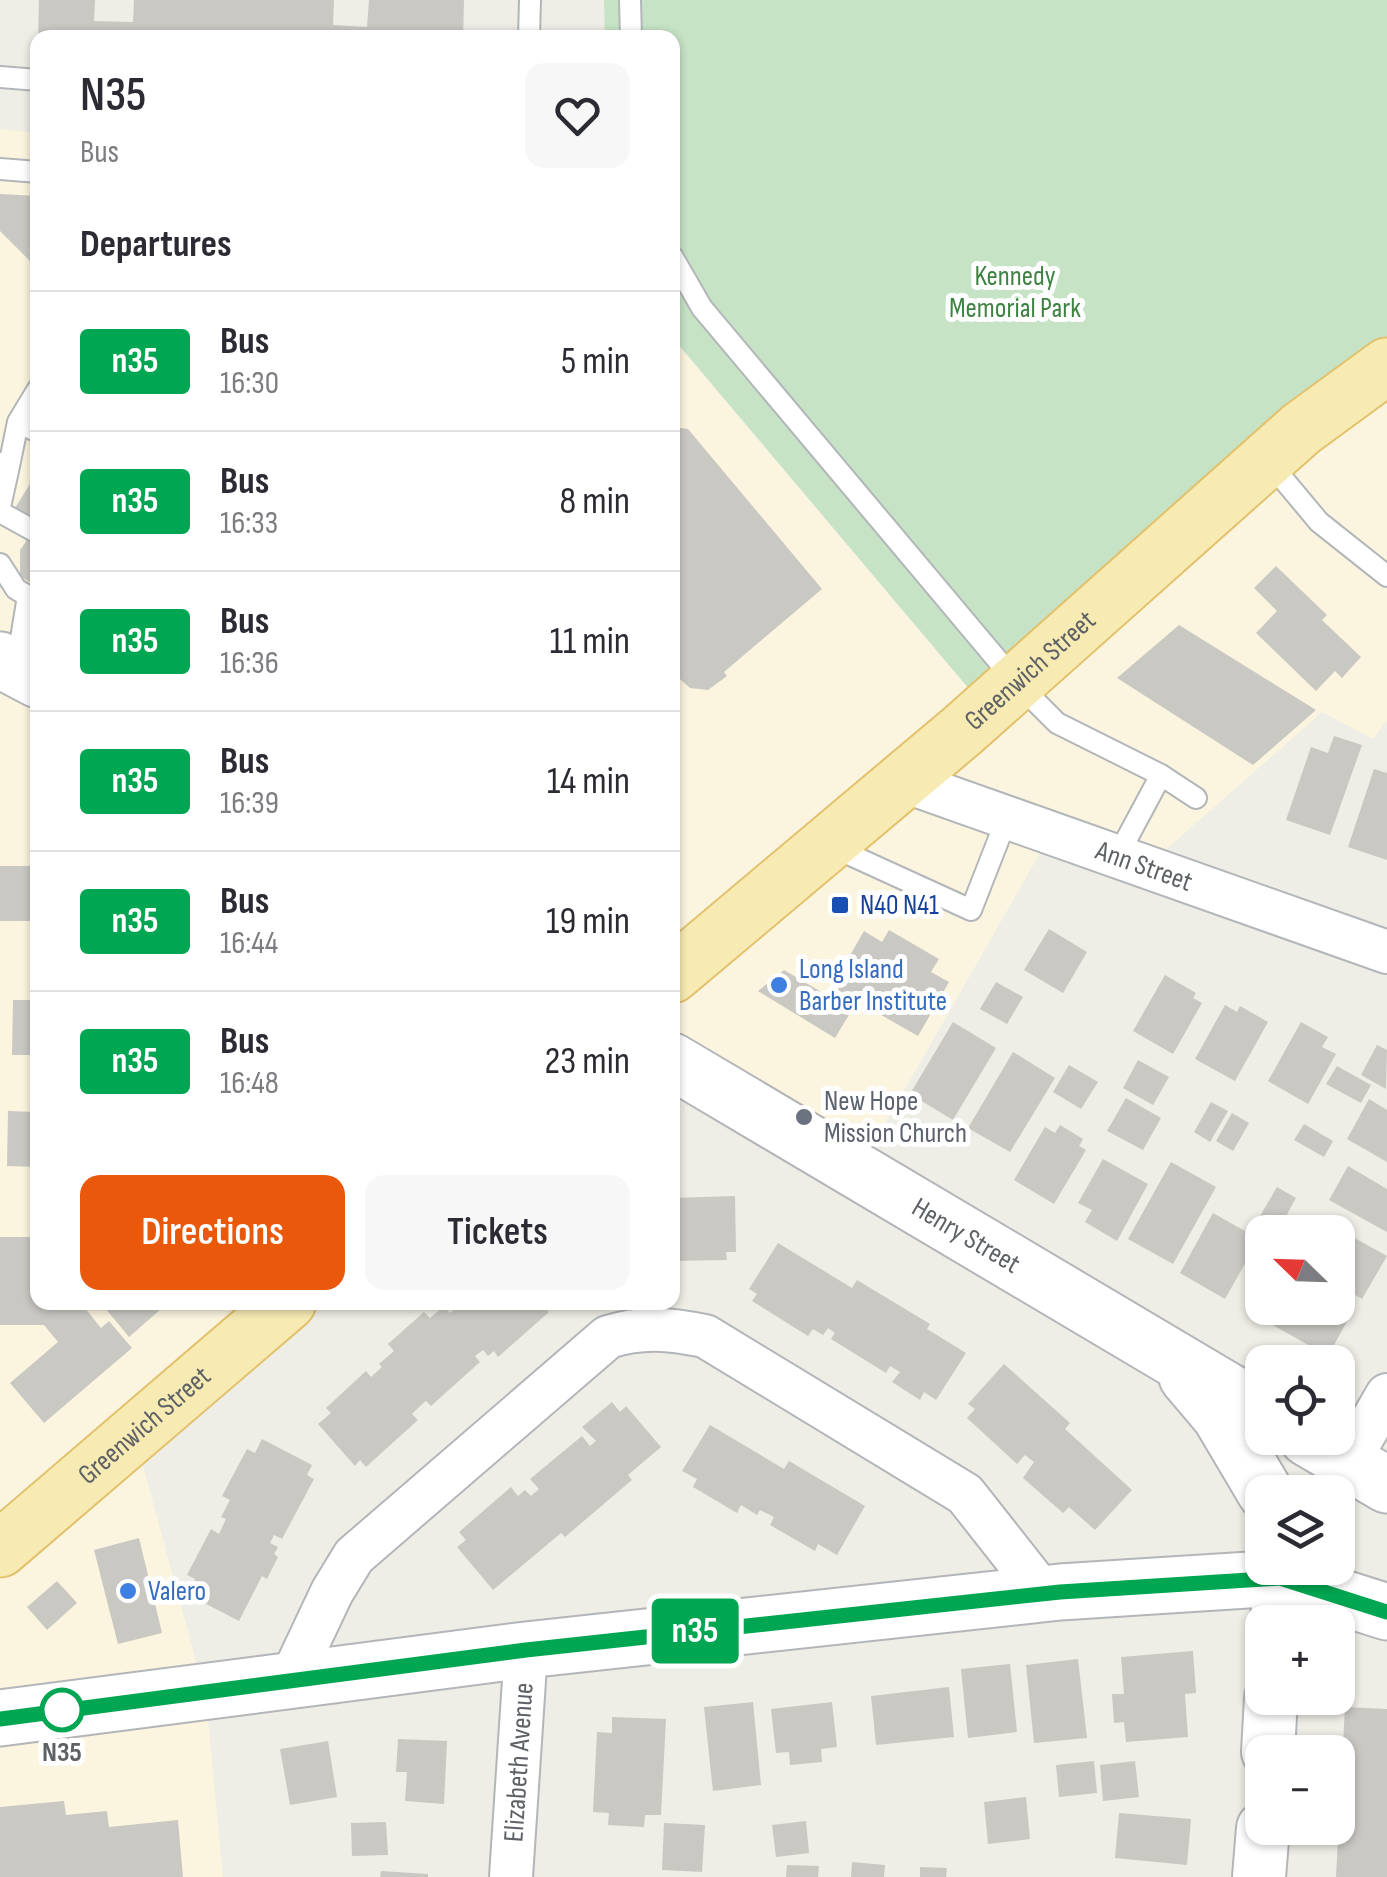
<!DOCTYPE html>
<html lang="en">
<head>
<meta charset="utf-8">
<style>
  body { margin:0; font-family:"Sofia Sans Condensed",sans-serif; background:#f7f7f7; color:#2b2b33; height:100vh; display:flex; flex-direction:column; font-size:38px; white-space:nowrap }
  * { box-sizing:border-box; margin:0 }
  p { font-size:32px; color:#7c7c81 }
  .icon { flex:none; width:55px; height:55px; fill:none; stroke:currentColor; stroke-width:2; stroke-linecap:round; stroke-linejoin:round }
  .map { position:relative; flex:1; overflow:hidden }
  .details { position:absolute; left:30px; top:30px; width:650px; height:1280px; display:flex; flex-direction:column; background:#fff; border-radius:20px; box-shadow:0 2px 8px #0004 }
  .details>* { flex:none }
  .badge { padding:0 20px; border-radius:8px; font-size:35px; line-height:65px }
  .needle { width:65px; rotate:293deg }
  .controls { position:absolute; left:1245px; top:1215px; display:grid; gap:20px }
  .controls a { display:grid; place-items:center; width:110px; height:110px; border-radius:20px; background:#fff; box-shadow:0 2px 8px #0004; font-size:50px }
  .map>.badge { position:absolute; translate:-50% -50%; box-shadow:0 0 0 5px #fff }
  h2 { padding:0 50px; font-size:38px; line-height:90px }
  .round { display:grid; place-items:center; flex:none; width:105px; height:105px; border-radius:20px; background:#f7f7f7 }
  .head { display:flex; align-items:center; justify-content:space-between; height:170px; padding:0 50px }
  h1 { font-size:48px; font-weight:600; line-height:75px }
  .cta { display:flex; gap:20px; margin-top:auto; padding:20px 50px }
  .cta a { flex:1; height:115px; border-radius:20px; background:#ea580c; color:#fff; font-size:40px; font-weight:600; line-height:115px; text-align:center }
  .cta a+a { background:#f7f7f7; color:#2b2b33 }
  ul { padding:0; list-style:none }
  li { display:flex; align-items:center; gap:30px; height:140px; padding:0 50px; border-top:2px solid #e1e1e2 }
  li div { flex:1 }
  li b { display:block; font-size:38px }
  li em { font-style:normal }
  li .badge { min-width:110px; font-weight:700; text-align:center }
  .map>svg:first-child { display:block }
</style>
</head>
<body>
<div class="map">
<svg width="1387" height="1877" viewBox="0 0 1387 1877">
  <rect width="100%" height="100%" fill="#eeede6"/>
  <!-- commercial -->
  <path fill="#fbf4df" d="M0 129 38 133V1302L289 1303 135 1436 206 1698 223 1877H0Z
    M672 338 986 709 1387 366V720L1373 739 1322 712 1143 870 1050 836 858 1171 673 1066Z"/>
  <!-- green -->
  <path fill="#c6e3c6" d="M604 0H1387V366L986 709 673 338 672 38 605 37Z"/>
  <!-- building -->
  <path fill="#cac8c3" d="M39 0H95L94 21 133 22 134 0H334L333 25 367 27 369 0H464L463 38H220V34L199 33 198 38H38Z
    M0 194 38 196V269L0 231Z
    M672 427 688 429 822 589 724 672 727 676 708 690 690 688 672 672 678 667 672 661Z
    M38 471V522L15 508Z
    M30 536 38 541V587L20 576V550Z
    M1276 566 1327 615 1322 620 1361 657 1342 678 1335 671 1316 691 1256 633 1277 611 1254 588Z
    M1179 625 1316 710 1253 765 1117 678Z
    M1334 736 1362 745 1330 835 1286 820 1311 747 1328 753Z
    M1374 769 1387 773V860L1348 847Z
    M0 866H38V921H0Z
    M1049 929 1087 952 1063 993 1024 970Z
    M889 930 939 959 931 972 949 982 918 1036 832 987 864 931 882 942Z
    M784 970 852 1010 835 1038 758 991Z
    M1165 975 1196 993 1193 998 1202 1003 1173 1054 1133 1031Z
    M996 982 1023 997 1007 1024 980 1009Z
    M13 1000H38V1055H12Z
    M1225 1005 1237 1012 1240 1006 1268 1022 1235 1081 1195 1059Z
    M953 1022 996 1048 953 1120 910 1094Z
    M1301 1022 1328 1037 1322 1047 1336 1054 1308 1104 1268 1081Z
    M1377 1045 1387 1050 1386 1089 1361 1075Z
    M1013 1052 1055 1078 1010 1152 968 1128Z
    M1138 1060 1169 1077 1153 1105 1123 1088Z
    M1069 1065 1098 1082 1081 1109 1053 1092Z
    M1337 1066 1371 1085 1361 1103 1326 1084Z
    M1126 1098 1161 1118 1143 1150 1107 1131Z
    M1369 1099 1387 1110V1162L1347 1139Z
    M1211 1102 1228 1111 1210 1142 1194 1132Z
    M8 1111 38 1112V1167L7 1166Z
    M1232 1113 1249 1123 1233 1151 1216 1141Z
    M1304 1124 1333 1141 1324 1157 1294 1140Z
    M1060 1125 1083 1139 1079 1146 1086 1150 1054 1204 1014 1180 1045 1127 1055 1133Z
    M1103 1159 1148 1184 1117 1241 1085 1222 1092 1210 1078 1203Z
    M1171 1162 1216 1187 1173 1264 1128 1239Z
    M1348 1166 1387 1189V1232L1329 1200Z
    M1277 1187 1296 1198 1280 1227 1260 1216Z
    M735 1196 736 1252H726L727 1260 673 1261 672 1198Z
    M1213 1213 1259 1239 1225 1299 1180 1273Z
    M1313 1215 1387 1256 1362 1299 1338 1285V1232H1303Z
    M0 1237H38V1302H80L101 1328 109 1321 132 1348 44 1423 10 1383 58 1342 44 1325H0Z
    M778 1243 852 1288 857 1280 930 1324 927 1329 966 1353 936 1400 924 1392 920 1400 892 1382 900 1372 890 1366 886 1373 831 1339 835 1333 828 1328 823 1335 813 1329 808 1336 752 1301 757 1294 749 1289Z
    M1262 1301V1308L1338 1306 1351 1314 1328 1356 1255 1315Z
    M100 1302H169L129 1337Z
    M463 1302H548L544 1306 549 1312 498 1357 494 1351 488 1356 483 1350 475 1356 480 1362 431 1406 426 1401 419 1407 412 1414 418 1420 366 1467 360 1460 355 1466 318 1424 331 1413 326 1408 366 1371 371 1377 382 1367 379 1364 394 1351 388 1344 424 1312 430 1318 444 1306 450 1313Z
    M1004 1364 1070 1423 1065 1429 1132 1490 1095 1530 1069 1507 1063 1513 1023 1478 1034 1462 1025 1455 1017 1464 967 1418 975 1409 968 1404Z
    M612 1402 620 1412 626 1406 661 1447 628 1475 632 1480 565 1537 561 1533 493 1590 457 1547 466 1540 459 1532 511 1487 518 1496 525 1490 531 1496 539 1489 530 1479 582 1436 590 1446 596 1441 582 1427Z
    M710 1425 784 1469 789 1461 865 1506 837 1555 818 1544 815 1551 770 1525 774 1517 760 1510 757 1515 741 1505 737 1513 693 1487 697 1479 682 1471Z
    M262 1439 312 1465 307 1475 314 1479 282 1539 274 1535 270 1543 278 1547 274 1554 278 1557 267 1579 262 1576 239 1621 187 1594 195 1579 187 1575 211 1529 219 1534 226 1519 221 1517 230 1500 222 1496 247 1449 255 1453Z
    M139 1538 162 1633 118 1644 94 1550Z
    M57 1581 77 1603 47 1630 27 1607Z
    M1193 1651 1196 1693 1185 1694 1188 1737 1126 1742 1124 1722 1114 1723 1112 1694H1124L1121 1657Z
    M1078 1659 1087 1738 1034 1743 1026 1665Z
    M1010 1664 1017 1732 968 1738 961 1669Z
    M949 1687 954 1737 876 1745 871 1696Z
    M753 1702 761 1785 713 1791 704 1707Z
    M832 1702 837 1747 821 1749 822 1762 790 1765 789 1752 776 1753 771 1709Z
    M1345 1707 1387 1709V1877H1336Z
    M612 1717 666 1719 661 1815H645L644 1827 608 1825 609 1813 593 1812 597 1732 612 1733Z
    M398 1739 447 1741 444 1804 405 1801 407 1772H396Z
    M328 1741 337 1797 290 1805 280 1749Z
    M1094 1761 1097 1793 1059 1797 1056 1765Z
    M1135 1761 1139 1797 1103 1801 1100 1765Z
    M1026 1797 1030 1839 988 1844 984 1802Z
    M64 1801 66 1815 107 1811 109 1827 178 1820 183 1877H0V1807Z
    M1119 1813 1191 1819 1187 1865 1115 1858Z
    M806 1821 809 1853 776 1857 772 1825Z
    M386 1822 388 1855 352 1856 351 1823Z
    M664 1823 705 1825 702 1872 662 1870Z
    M852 1862 885 1865 884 1877H851Z
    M787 1865 819 1866 818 1877H786Z
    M920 1867 947 1868 946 1877H920Z
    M381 1871 428 1874V1877H380Z"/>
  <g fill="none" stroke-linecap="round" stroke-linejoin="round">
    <!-- service casing -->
    <g stroke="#b3b6b9" stroke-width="24">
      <path id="service" d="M630 0 631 38
        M529 38 530 0
        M0 77 38 80
        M0 169 38 172
        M672 256 702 308 1016 682 1057 723 1161 775 1196 798
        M18 422 38 389
        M1268 461 1319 522 1387 576
        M0 463 9 466 18 422 38 432
        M0 507 9 466
        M0 512 38 533
        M0 564 16 589 36 601
        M17 663 28 596
        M833 847 971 910 1007 818
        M1117 857 1161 775"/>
    </g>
    <!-- minor casing -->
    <g stroke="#b3b6b9" stroke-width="46">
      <g id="minor">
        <path id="s1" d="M901 780 1387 952"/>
        <path d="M1348 1462 1387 1395"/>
        <path d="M290 1681 332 1592 354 1556 608 1337C643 1326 669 1329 705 1336L965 1494 1043 1593"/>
        <path id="s2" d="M511 1877 526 1650"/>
      </g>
    </g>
    <!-- tertiary casing -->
    <g stroke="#b3b6b9" stroke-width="56">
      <path id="tertiary" d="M1277 1622 1280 1578 1286 1568
        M1268 1752 1271 1698
        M1259 1877 1263 1828"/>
    </g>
    <!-- secondary casing -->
    <g stroke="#b3b5b9" stroke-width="59">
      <g id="secondary">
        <path d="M0 660 38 680"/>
        <path id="s3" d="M672 1061 1262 1411"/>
        <path d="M1187 1377 1220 1416 1265 1492"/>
        <path d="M1307 1438 1387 1485"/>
        <path d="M0 1718 526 1650 1060 1592 1280 1578 1387 1612"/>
      </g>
    </g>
    <!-- primary casing -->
    <g stroke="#e3c16b" stroke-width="59">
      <g id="primary">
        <path id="s4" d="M672 975 963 730 1301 429 1387 366"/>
        <path id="s5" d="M0 1549 288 1302"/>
      </g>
    </g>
    <!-- service -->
    <use href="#service" stroke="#fff" stroke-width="20"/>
    <!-- minor -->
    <use href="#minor" stroke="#fff" stroke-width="42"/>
    <!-- tertiary -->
    <use href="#tertiary" stroke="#fff" stroke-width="52"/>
    <!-- secondary -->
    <use href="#secondary" stroke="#fff" stroke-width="55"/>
    <!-- primary -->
    <use href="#primary" stroke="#f7ebb3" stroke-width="55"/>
  </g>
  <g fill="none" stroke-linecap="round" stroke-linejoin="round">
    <!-- line casing -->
    <g stroke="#fff" stroke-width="22">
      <path id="line" d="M0 1719 526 1650 1060 1592 1280 1578 1387 1612"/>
    </g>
    <!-- line -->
    <use href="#line" stroke="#00a651" stroke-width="15"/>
  </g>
  <!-- markers -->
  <rect fill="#1a4fb4" stroke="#fff" stroke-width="4" x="830" y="895" width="20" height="20" rx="5"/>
  <g fill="#3f7fe0" stroke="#fff" stroke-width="4">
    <circle cx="779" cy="985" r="10"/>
    <circle cx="128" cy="1591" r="10"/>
  </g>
  <circle fill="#6b7280" stroke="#fff" stroke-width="4" cx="804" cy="1117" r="10"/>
  <circle fill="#fff" stroke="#00a651" stroke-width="5" cx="62" cy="1710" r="20"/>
  <g text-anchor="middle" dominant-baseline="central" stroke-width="10" stroke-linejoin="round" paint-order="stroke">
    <!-- park labels -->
    <g font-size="28" fill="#3f8342" stroke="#fff">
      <text x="1015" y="276">Kennedy<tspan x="1015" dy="32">Memorial Park</tspan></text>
    </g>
    <!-- street labels -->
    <g font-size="28" fill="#5e6165" stroke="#fff">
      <text stroke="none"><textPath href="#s4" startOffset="470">Greenwich Street</textPath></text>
      <text stroke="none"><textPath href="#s1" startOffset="258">Ann Street</textPath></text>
      <text stroke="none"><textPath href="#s3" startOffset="342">Henry Street</textPath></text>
      <text stroke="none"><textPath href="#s5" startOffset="190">Greenwich Street</textPath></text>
      <text stroke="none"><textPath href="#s2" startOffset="115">Elizabeth Avenue</textPath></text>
    </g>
    <!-- transit labels -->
    <g font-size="28" fill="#164399" stroke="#fff" text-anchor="start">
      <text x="860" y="905">N40 N41</text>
    </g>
    <!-- shop labels -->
    <g font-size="28" fill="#366cbe" stroke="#fff" text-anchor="start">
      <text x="799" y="969">Long Island<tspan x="799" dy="32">Barber Institute</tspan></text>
      <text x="148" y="1591">Valero</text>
    </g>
    <!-- worship labels -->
    <g font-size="28" fill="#5b616d" stroke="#fff" text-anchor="start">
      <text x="824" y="1101">New Hope<tspan x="824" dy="32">Mission Church</tspan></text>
    </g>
    <!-- stop labels -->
    <g font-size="28" font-weight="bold" fill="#5e6165" stroke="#fff">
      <text x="62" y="1752">N35</text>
    </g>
  </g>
</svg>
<div class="controls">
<a><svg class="needle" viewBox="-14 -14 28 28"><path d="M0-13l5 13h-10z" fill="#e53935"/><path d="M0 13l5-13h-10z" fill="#7c7c81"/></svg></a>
<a><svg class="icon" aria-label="locate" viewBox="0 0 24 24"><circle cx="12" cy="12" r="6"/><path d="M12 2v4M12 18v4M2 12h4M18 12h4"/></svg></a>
<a><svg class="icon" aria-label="layers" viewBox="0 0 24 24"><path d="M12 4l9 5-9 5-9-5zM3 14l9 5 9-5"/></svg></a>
<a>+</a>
<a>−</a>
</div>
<b class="badge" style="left:695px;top:1631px;background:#00a651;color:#fff">n35</b>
<section class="details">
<div class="head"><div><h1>N35</h1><p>Bus</p></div><a class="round"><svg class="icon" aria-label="heart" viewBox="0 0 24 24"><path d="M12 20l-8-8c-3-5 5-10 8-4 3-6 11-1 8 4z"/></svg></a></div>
<h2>Departures</h2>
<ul>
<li><span class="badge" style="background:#00a651;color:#fff">n35</span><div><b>Bus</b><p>16:30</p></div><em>5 min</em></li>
<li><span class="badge" style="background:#00a651;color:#fff">n35</span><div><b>Bus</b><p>16:33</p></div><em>8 min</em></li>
<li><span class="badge" style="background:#00a651;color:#fff">n35</span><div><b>Bus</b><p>16:36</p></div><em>11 min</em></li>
<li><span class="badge" style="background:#00a651;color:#fff">n35</span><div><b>Bus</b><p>16:39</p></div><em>14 min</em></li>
<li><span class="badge" style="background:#00a651;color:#fff">n35</span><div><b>Bus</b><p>16:44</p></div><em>19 min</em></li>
<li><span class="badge" style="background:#00a651;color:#fff">n35</span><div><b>Bus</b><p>16:48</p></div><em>23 min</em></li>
</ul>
<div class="cta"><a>Directions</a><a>Tickets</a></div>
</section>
</div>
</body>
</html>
